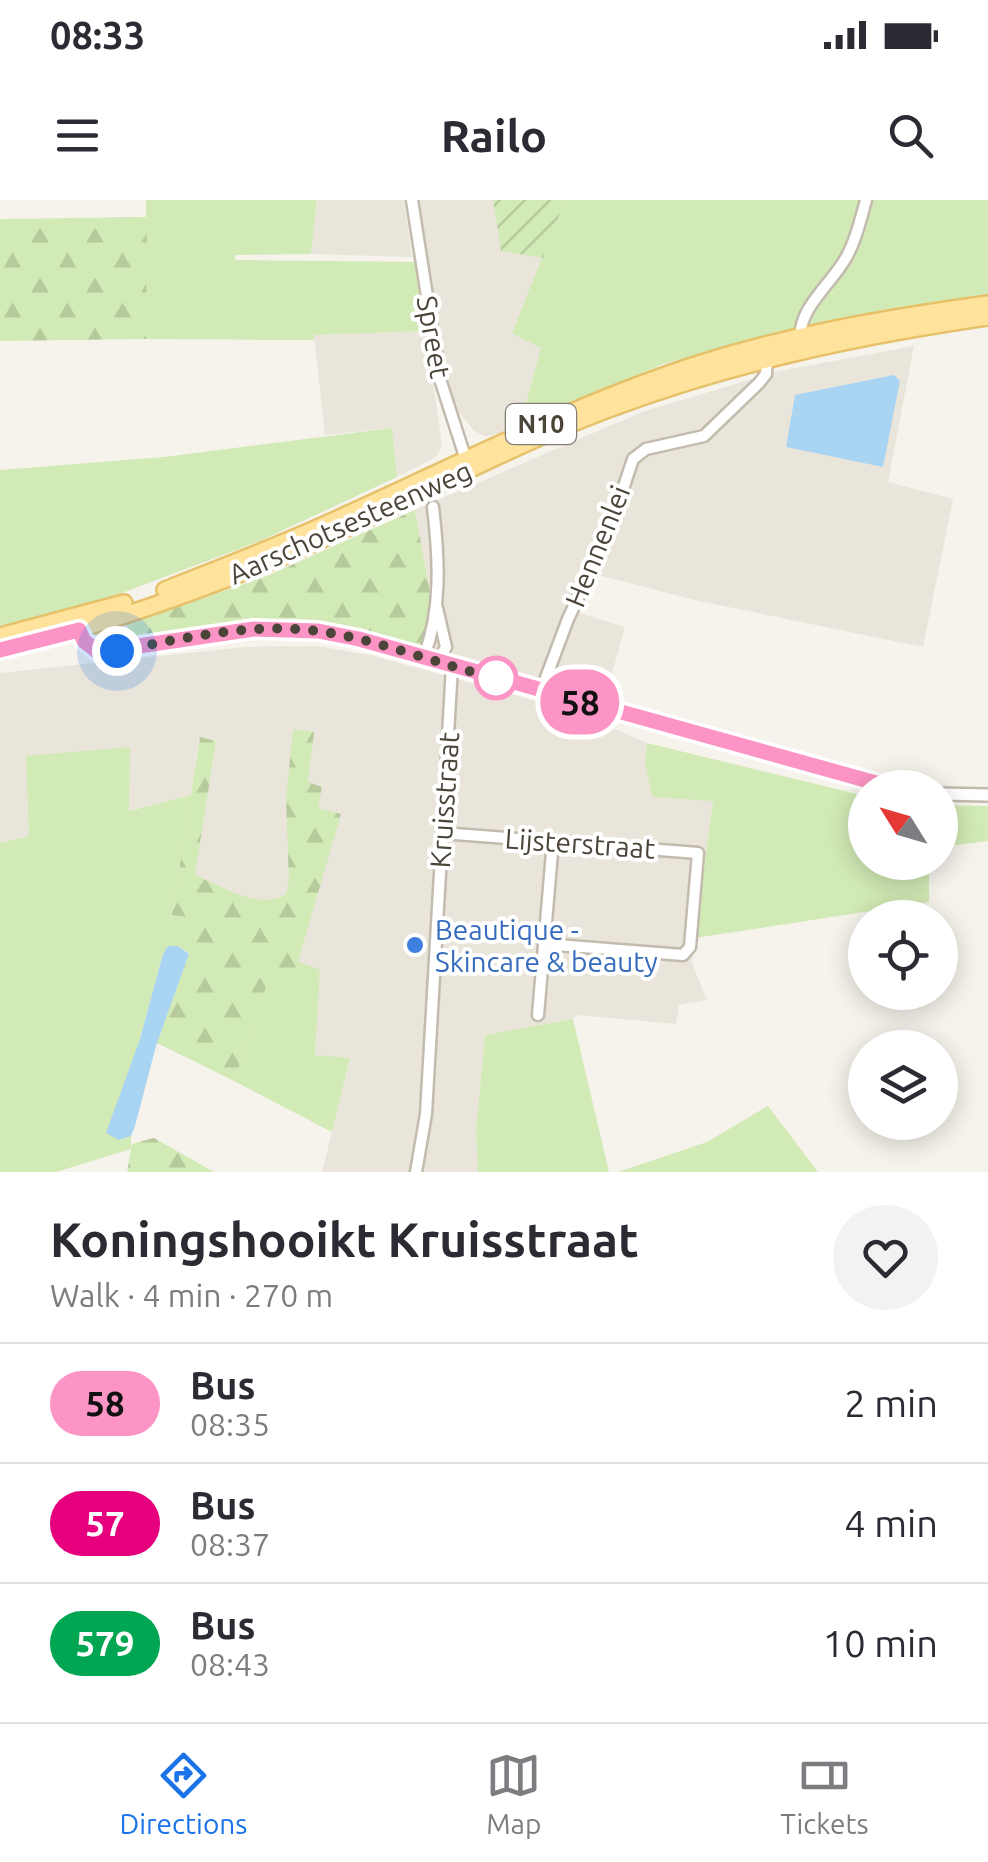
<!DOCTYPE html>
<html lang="en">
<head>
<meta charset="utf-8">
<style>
  body { margin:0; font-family:Ubuntu,sans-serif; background:#f2f2f3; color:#2b2b33; height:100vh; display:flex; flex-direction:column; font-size:38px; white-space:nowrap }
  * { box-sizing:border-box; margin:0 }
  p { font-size:32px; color:#7c7c81 }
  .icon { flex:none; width:55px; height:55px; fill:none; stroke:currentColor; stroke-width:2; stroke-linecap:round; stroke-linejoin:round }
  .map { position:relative; height:972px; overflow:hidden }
  .panel { display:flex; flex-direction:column; background:#fff; flex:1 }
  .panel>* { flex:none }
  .badge { padding:0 20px; border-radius:32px; font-size:35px; line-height:65px }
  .needle { width:65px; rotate:307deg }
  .controls { position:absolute; left:848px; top:570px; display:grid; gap:20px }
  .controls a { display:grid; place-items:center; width:110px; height:110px; border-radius:50%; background:#fff; box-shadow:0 5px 25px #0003; font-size:50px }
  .you { position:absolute; width:50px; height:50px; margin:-25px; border:8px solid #fff; border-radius:50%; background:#1a73e8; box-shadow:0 0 0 15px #1a73e833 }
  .map>.badge { position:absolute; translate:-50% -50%; box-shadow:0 0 0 5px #fff }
  .round { display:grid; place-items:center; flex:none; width:105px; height:105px; border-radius:52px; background:#f2f2f3 }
  .summary { display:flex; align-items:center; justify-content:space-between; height:170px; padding:0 50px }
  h1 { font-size:48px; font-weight:600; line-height:75px }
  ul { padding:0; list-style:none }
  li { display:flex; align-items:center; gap:30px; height:120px; padding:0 50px; border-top:2px solid #e1e1e2 }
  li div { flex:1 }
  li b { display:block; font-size:38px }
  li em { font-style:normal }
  li .badge { min-width:110px; font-weight:700; text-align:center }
  .status { display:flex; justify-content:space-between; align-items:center; height:70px; padding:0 50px; background:#fff; direction:ltr }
  .status svg { height:28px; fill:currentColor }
  header { display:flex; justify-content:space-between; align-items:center; height:130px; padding:0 50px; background:#fff; font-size:45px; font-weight:600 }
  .dock { display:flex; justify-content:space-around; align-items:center; height:140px; border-top:2px solid #e1e1e2; background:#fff; font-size:28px; color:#7c7c81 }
  .dock a { display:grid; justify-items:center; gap:5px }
  .dock .current { color:#1a73e8 }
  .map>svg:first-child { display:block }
</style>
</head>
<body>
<div class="status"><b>08:33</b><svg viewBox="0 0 49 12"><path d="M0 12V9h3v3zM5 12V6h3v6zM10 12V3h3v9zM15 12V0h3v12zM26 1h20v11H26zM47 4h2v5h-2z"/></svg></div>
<header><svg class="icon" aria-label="menu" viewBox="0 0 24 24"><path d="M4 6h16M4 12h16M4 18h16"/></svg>Railo<svg class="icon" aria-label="search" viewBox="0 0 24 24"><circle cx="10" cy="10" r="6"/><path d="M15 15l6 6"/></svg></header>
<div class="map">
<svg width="988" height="972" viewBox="0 0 988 972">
  <defs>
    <pattern id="forest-firs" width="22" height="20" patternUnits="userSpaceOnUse" patternTransform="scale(2.5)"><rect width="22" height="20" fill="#d2eab5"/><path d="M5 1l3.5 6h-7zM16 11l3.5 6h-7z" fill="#b6ca9c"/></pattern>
    <pattern id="garden-furrows" width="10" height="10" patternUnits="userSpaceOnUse" patternTransform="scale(2.5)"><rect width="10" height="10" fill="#d2eab5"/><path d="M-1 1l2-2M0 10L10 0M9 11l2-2" fill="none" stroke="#b6ca9c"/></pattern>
  </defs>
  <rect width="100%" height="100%" fill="#f6f3ec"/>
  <!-- residential -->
  <path fill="#eae5da" d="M317 0H404L412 57 311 54Z
    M417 0H493L502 51 543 58 512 133 541 147 520 224 497 234 485 236 474 231 454 206 445 179Z
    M426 131 442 246 436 257 397 277 392 228 325 235 314 135Z
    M914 146 888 282 953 299 923 447 699 401 594 374 576 412 625 427 606 495 624 500 627 505 422 451 432 403 415 310 642 212 779 171Z
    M316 446 370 455 608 521V526L647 543 645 562 713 601 692 763 707 800 679 805 676 824 577 815 573 819 485 835 476 930 478 972H322L350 859 315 856 319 770 188 717 216 541 199 538 191 595 0 643V473L245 447Z"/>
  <!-- green -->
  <path fill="#d2eab5" d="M146 0H317L311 54 235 55V60L416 62 426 131 314 135V140L146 139Z
    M565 0H859L850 39 797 118 796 129 663 164 520 224 541 148 512 133Z
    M870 0H988V97L806 126 812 112 853 56Z
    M392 228 397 277 260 341 106 399 0 426V270L164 257Z
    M647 543 865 596V662L929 663V702L695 738 713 601 652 597 645 562Z
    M130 547 129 611 191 595 172 715 188 717 178 746H168L163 754 140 839 119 940 131 936V949L56 972H0V643L29 636 26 556Z
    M940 605 988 606V641L940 647Z
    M298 761 320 770 315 855 350 858 332 932 234 881 272 769 293 778Z
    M573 819 609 972H478L476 930 485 835Z
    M768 906 818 972H618L707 942Z"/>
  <!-- forest -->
  <path fill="url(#forest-firs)" d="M147 17 146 139 0 141V19Z
    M415 310 432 404 422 451 299 419H249L130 437 127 425 267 376Z
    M293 529 314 532 308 582 322 587 318 608 341 614 293 779 272 770 234 881 157 843 189 754 178 746 187 717 172 715 200 537 216 541 195 675C222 686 258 711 286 694L289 681 286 599Z
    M153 938H154L214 972H127L132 944Z"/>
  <!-- garden -->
  <path fill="url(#garden-furrows)" d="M493 0H565L543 58 501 51Z"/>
  <!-- water -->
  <path fill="#a9d4f2" d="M894 175 900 181 883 267 786 247 795 195Z
    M168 746H178L189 754 156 846 135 926 131 936 119 940 106 933 140 839 163 754Z"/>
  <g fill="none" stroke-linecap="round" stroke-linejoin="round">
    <!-- minor casing -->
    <g stroke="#c2bbae" stroke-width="15">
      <path id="minor" d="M412 0 440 179 467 263
        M801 138C797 108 836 80 848 54 857 37 861 18 866 0
        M437 408 446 447 438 461
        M424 457C442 408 439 358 433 307
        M541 491 568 419 608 334 633 259 646 249 704 236 759 183 766 174 767 157
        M442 633 698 653 690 747 683 755 544 744
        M538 815 553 641
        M416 972 426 914 452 466"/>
    </g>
    <!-- tertiary casing -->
    <g stroke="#c2bbae" stroke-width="16">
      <path id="tertiary" d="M76 422 84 441 98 453 254 429 318 431 359 439 894 588
        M940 594 988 595"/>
    </g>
    <!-- primary casing -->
    <g stroke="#e6c16a" stroke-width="20">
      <path id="primary" d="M165 390C212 371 260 353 306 333 432 278 553 213 683 169 781 136 886 118 988 104
        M0 436 124 403
        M0 450C93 429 186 396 274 360 386 314 492 253 606 210 730 163 857 136 988 117"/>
    </g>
    <!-- minor -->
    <use href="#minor" stroke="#fff" stroke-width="10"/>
    <!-- tertiary -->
    <use href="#tertiary" stroke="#fff" stroke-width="11"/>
    <!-- primary -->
    <use href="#primary" stroke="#ffe39c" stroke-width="15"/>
  </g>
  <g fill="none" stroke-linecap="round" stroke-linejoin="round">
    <!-- line casing -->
    <g stroke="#fff" stroke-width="22">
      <path id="line" d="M0 450 79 430 84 441 98 452 254 429 318 431 359 439 894 588"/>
    </g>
    <!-- line -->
    <use href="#line" stroke="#fc95c5" stroke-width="15"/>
    <!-- walk -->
    <path stroke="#4b4439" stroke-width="10" stroke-dasharray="0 18" d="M117 451C182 439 250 422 317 431 378 439 439 465 496 478"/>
  </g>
  <!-- markers -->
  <circle fill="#fff" stroke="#fc95c5" stroke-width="5" cx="496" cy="478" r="20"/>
  <circle fill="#3f7fe0" stroke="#fff" stroke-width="4" cx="415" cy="745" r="10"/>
  <g text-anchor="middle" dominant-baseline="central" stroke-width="8" stroke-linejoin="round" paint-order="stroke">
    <!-- shield labels -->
    <rect fill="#fff" stroke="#817c74" stroke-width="2.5" x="506" y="204" width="70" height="40" rx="8"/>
    <g font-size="25" font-weight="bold" fill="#4b4439">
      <text x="541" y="224">N10</text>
    </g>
    <!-- street labels -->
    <g font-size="28" fill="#4b4439" stroke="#fff">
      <text transform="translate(434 137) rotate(80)">Spreet</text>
      <text transform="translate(350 322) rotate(-24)">Aarschotsesteenweg</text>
      <text transform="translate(597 346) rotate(-68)">Hennenlei</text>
      <text transform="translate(444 600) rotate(-86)">Kruisstraat</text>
      <text transform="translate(580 643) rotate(4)">Lijsterstraat</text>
    </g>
    <!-- shop labels -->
    <g font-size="28" fill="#366cbe" stroke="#fff" text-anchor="start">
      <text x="435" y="729">Beautique -<tspan x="435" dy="32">Skincare &amp; beauty</tspan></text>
    </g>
  </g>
</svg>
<div class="controls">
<a><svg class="needle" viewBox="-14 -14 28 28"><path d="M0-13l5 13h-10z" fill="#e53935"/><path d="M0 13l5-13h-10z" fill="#7c7c81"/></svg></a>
<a><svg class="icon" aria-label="locate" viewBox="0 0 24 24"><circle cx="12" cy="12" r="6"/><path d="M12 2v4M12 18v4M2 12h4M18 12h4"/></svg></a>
<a><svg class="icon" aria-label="layers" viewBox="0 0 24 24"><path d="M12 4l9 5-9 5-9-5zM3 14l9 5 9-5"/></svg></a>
</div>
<div class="you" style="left:117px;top:451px"></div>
<b class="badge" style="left:580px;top:502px;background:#fc95c5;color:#111">58</b>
</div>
<section class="panel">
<div class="summary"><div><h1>Koningshooikt Kruisstraat</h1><p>Walk · 4 min · 270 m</p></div><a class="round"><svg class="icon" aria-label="heart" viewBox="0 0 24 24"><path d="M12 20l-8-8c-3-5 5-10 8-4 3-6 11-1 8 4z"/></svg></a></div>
<ul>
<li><span class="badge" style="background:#fc95c5;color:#111">58</span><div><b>Bus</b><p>08:35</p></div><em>2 min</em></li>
<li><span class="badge" style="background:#e6007e;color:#fff">57</span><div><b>Bus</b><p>08:37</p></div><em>4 min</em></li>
<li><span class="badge" style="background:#00a651;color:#fff">579</span><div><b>Bus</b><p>08:43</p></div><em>10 min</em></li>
</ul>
</section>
<nav class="dock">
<a class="current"><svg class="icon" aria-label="directions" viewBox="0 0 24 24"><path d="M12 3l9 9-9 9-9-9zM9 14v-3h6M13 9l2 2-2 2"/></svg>Directions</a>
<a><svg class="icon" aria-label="map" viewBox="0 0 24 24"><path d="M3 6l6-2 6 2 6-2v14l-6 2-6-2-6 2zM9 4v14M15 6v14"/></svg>Map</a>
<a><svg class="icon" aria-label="tickets" viewBox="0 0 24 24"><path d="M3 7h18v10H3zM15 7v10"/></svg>Tickets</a>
</nav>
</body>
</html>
